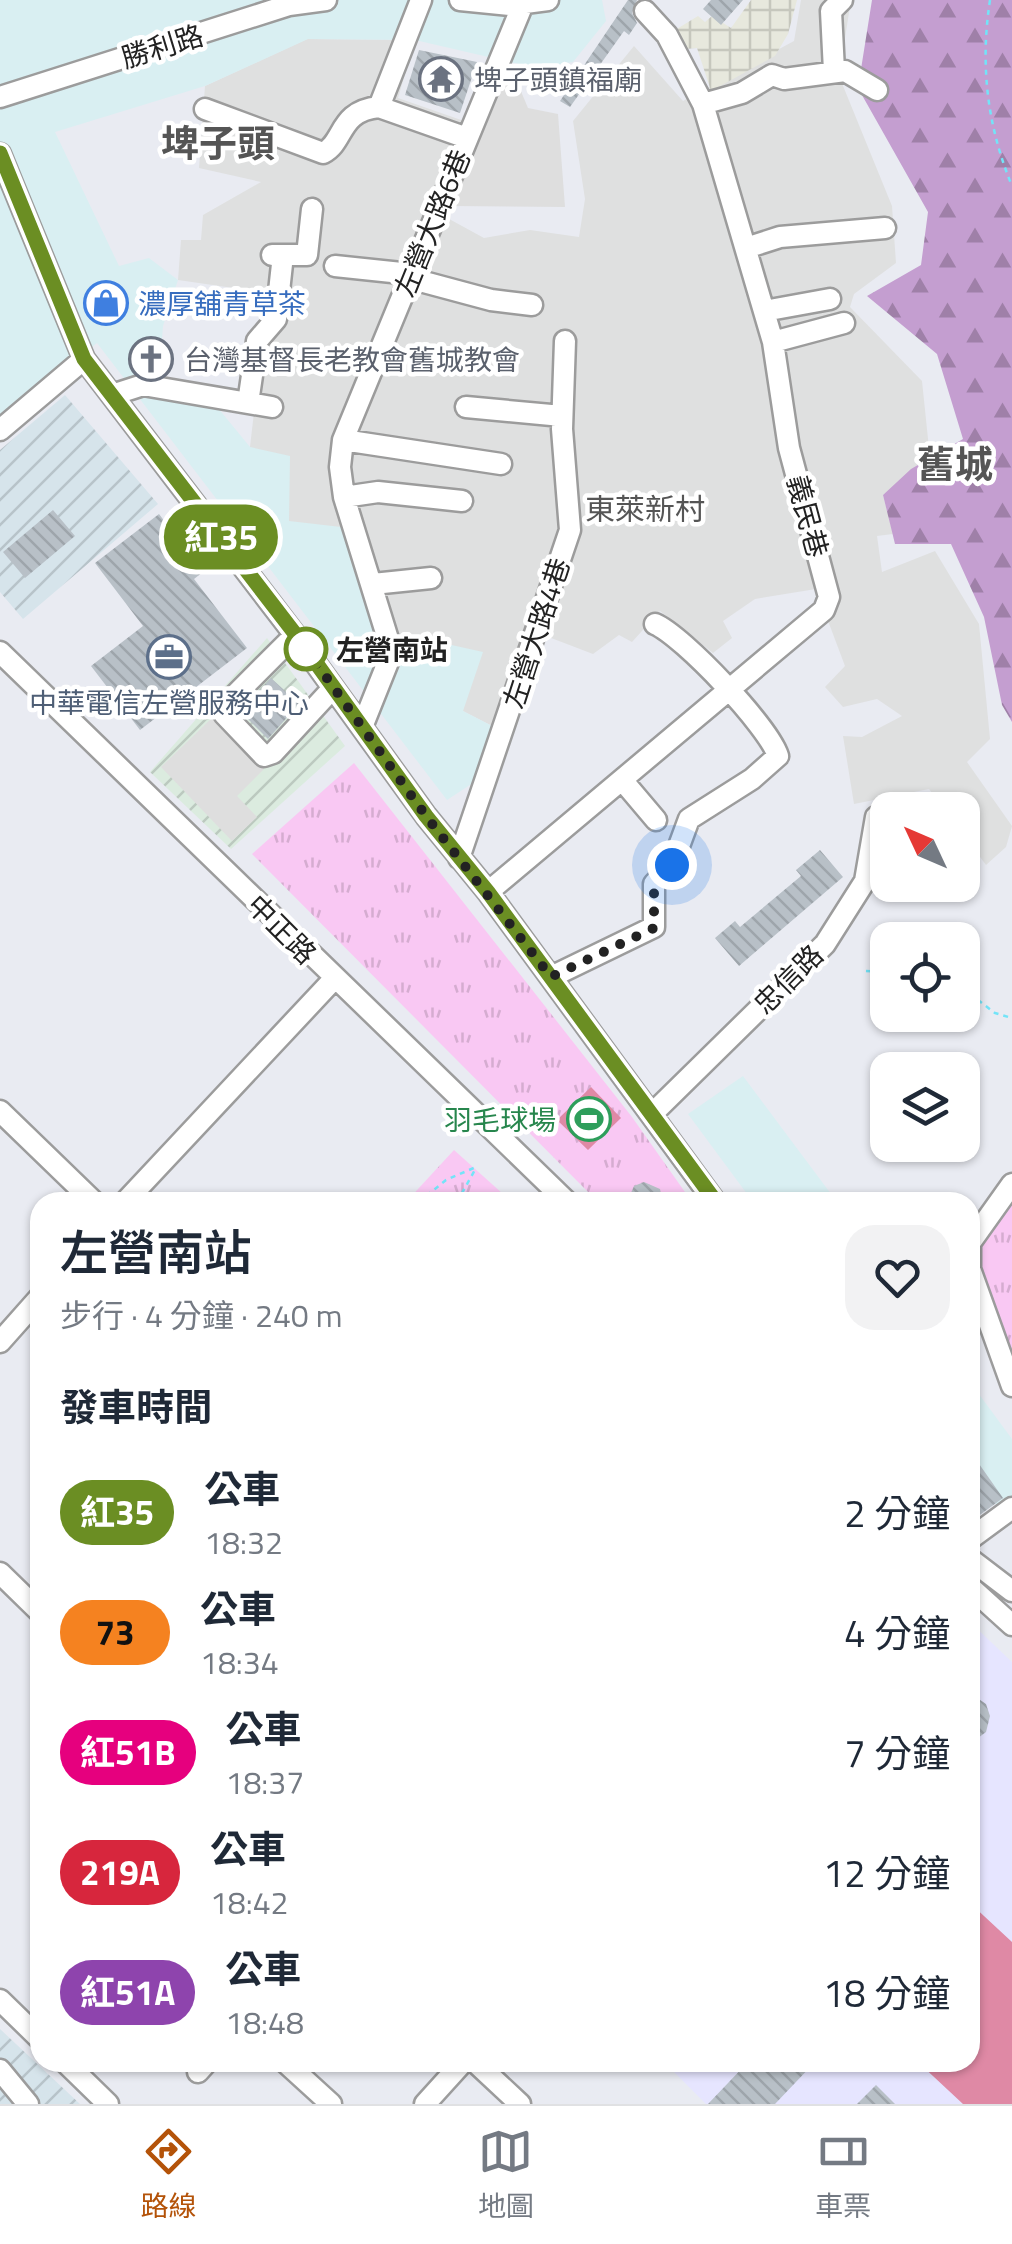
<!DOCTYPE html>
<html lang="zh-TW">
<head>
<meta charset="utf-8">
<style>
  body { margin:0; font-family:"Titillium Web","Noto Sans TC",sans-serif; background:#f2f2f3; color:#1f2937; height:100vh; display:flex; flex-direction:column; font-size:38px; white-space:nowrap }
  * { box-sizing:border-box; margin:0 }
  p { font-size:32px; color:#747a83 }
  .icon { flex:none; width:55px; height:55px; fill:none; stroke:currentColor; stroke-width:2; stroke-linecap:round; stroke-linejoin:round }
  .map { position:relative; flex:1; overflow:hidden }
  .sheet { position:absolute; left:30px; top:1192px; width:950px; height:880px; display:flex; flex-direction:column; background:#fff; border-radius:30px; box-shadow:0 2px 8px #0004 }
  .sheet>* { flex:none }
  .badge { padding:0 20px; border-radius:32px; font-size:35px; line-height:65px }
  .needle { width:65px; rotate:314deg }
  .buttons { position:absolute; left:870px; top:792px; display:grid; gap:20px }
  .buttons a { display:grid; place-items:center; width:110px; height:110px; border-radius:20px; background:#fff; box-shadow:0 2px 8px #0004; font-size:50px }
  .you { position:absolute; width:50px; height:50px; margin:-25px; border:8px solid #fff; border-radius:50%; background:#1a73e8; box-shadow:0 0 0 15px #1a73e833 }
  .map>.badge { position:absolute; translate:-50% -50%; box-shadow:0 0 0 5px #fff }
  h2 { padding:0 30px; font-size:38px; line-height:90px }
  .round { display:grid; place-items:center; flex:none; width:105px; height:105px; border-radius:30px; background:#f2f2f3 }
  .summary { display:flex; align-items:center; justify-content:space-between; height:170px; padding:0 30px }
  h1 { font-size:48px; font-weight:600; line-height:75px }
  ul { padding:0; list-style:none }
  li { display:flex; align-items:center; gap:30px; height:120px; padding:0 30px }
  li div { flex:1 }
  li b { display:block; font-size:38px }
  li em { font-style:normal }
  li .badge { min-width:110px; font-weight:700; text-align:center }
  .tab-bar { display:flex; justify-content:space-around; align-items:center; height:140px; border-top:2px solid #e0e1e3; background:#fff; font-size:28px; color:#747a83 }
  .tab-bar a { display:grid; justify-items:center; gap:5px }
  .tab-bar .active { color:#b45309 }
  .map>svg:first-child { display:block }
</style>
</head>
<body>
<div class="map">
<svg width="1012" height="2104" viewBox="0 0 1012 2104">
  <defs>
    <pattern id="industrial-furrows" width="10" height="10" patternUnits="userSpaceOnUse" patternTransform="scale(2.5)"><rect width="10" height="10" fill="#dbebdf"/><path d="M-1 1l2-2M0 10L10 0M9 11l2-2" fill="none" stroke="#bcc9bf"/></pattern>
    <pattern id="military-furrows" width="10" height="10" patternUnits="userSpaceOnUse" patternTransform="scale(2.5)"><rect width="10" height="10" fill="#d6e4eb"/><path d="M-1 1l2-2M0 10L10 0M9 11l2-2" fill="none" stroke="#b7c3c9"/></pattern>
    <pattern id="forest-firs" width="22" height="20" patternUnits="userSpaceOnUse" patternTransform="scale(2.5)"><rect width="22" height="20" fill="#c49ed0"/><path d="M5 1l3.5 6h-7zM16 11l3.5 6h-7z" fill="#9f80a8"/></pattern>
    <pattern id="park-tufts" width="24" height="20" patternUnits="userSpaceOnUse" patternTransform="scale(2.5)"><rect width="24" height="20" fill="#f9c8f3"/><path d="M3 7l-1-3M5 7V3M7 7l1-3M15 17l-1-3M17 17v-4M19 17l1-3" fill="none" stroke="#d5acd0"/></pattern>
    <pattern id="plaza-grid" width="8" height="8" patternUnits="userSpaceOnUse" patternTransform="scale(2.5)"><rect width="8" height="8" fill="#e7e8dd"/><path d="M0 4h8M4 0v8" fill="none" stroke="#c6c7bd"/></pattern>
    <pattern id="building-back-hatch" width="6" height="6" patternUnits="userSpaceOnUse" patternTransform="scale(2.5)"><rect width="6" height="6" fill="#b8c0c7"/><path d="M-1 5l2 2M0 0l6 6M5-1l2 2" fill="none" stroke="#9ea5ab"/></pattern>
  </defs>
  <rect width="100%" height="100%" fill="#e9ebf2"/>
  <!-- residential -->
  <path fill="#dfe0e0" d="M801 0H851L839 76 892 206 896 263 854 294 850 307 922 381 930 458 883 495 893 534 877 536 882 572 935 551 979 624 990 739 967 762 1012 826 1006 847 986 865 963 834 962 810H945L929 789 854 804 843 736 862 737 902 716 877 699 843 707 825 687 845 666 816 589 755 599 723 621 732 638 713 653 660 611 632 642 619 635 593 654 525 628 496 728 463 711 380 643 289 521 250 447 260 360 275 338 289 296 178 280 181 240H201L203 215 261 182 199 168 205 86 307 39 415 40 398 98 464 121 429 208 484 238 530 230 579 237 585 199 573 121 634 46 683 101 794 41Z"/>
  <!-- commercial -->
  <path fill="#d9eff2" d="M0 0H602L606 21 573 62 536 68 415 40 308 39 205 86 55 132 119 266 149 258 178 280 163 326 158 395 218 408 250 447 290 456 289 521 341 527 380 643 411 636 483 652 463 711 496 728 476 781 447 800 97 343 0 418Z
    M743 1076 837 1202H753L688 1114Z
    M970 1382 1012 1439V1498L999 1508 970 1473Z"/>
  <!-- industrial -->
  <path fill="url(#industrial-furrows)" d="M267 638 345 746 231 849 150 772Z"/>
  <!-- education -->
  <path fill="#e6e5ff" d="M970 1622 1012 1662V2104H706L665 2063 970 2062Z"/>
  <!-- military -->
  <path fill="url(#military-furrows)" d="M65 395 158 504 23 619 0 592V450Z
    M0 2029 80 2104H0Z"/>
  <!-- forest -->
  <path fill="url(#forest-firs)" d="M872 0H1012V722L1002 705 984 617 951 544H895L883 495 911 469 963 439 937 354 867 296 921 265 928 212 858 88Z"/>
  <!-- park -->
  <path fill="url(#park-tufts)" d="M354 763 632 1117 692 1202H598L252 854Z
    M454 1150 512 1202H406Z
    M1012 1184V1386L970 1243Z"/>
  <!-- pitch -->
  <path fill="#df89a5" d="M591 1087 621 1118 588 1150 557 1120Z
    M970 1903 1012 1942V2104H963L919 2063 970 2062Z"/>
  <!-- parking -->
  <path fill="#dedede" d="M505 81 520 89 528 108 558 114 565 207 451 206Z
    M213 717 264 769 237 796 257 817 232 841 161 767Z"/>
  <!-- plaza -->
  <path fill="url(#plaza-grid)" d="M751 0H797L788 34 775 56 711 91 697 48 676 50 667 35 698 16 705 22 712 16 731 28Z"/>
  <!-- building -->
  <path fill="url(#building-back-hatch)" d="M628 0H637L632 13 637 23 629 35 624 31 570 107 560 101Z
    M711 0H743L721 25 703 9Z
    M419 50 477 62 460 113 405 95Z
    M53 510 75 536 25 578 3 552Z
    M159 514 203 572 194 579 247 648 140 730 91 666 143 626 95 563Z
    M271 678 299 704 268 739 241 712Z
    M820 850 843 877 739 966 715 938 735 921 740 927 801 876 796 870Z
    M644 1182 660 1189 663 1202H627L634 1186Z
    M970 1451 1003 1498 977 1517 970 1507Z
    M970 1693 986 1704 990 1716 986 1732 970 1744Z
    M748 2062H815L775 2104H708Z
    M876 2085 895 2104H857Z"/>
  <g fill="none" stroke-linecap="round" stroke-linejoin="round">
    <!-- minor casing -->
    <g stroke="#9c9c9c" stroke-width="25">
      <path id="minor" d="M460 0 510 5 548 0
        M834 71 831 11 842 0
        M0 97 289 5 326 0
        M703 104 742 93 772 75 784 79 845 71 877 90
        M379 107 421 0
        M205 109 323 153C345 142 338 111 379 107L467 138
        M0 154 84 359 295 635 426 816 488 892 715 1202
        M746 248 780 237 885 228
        M272 255H307L312 209
        M335 266 411 274
        M409 278 491 300 532 305
        M764 311 830 299
        M773 342 844 323
        M112 395 143 385 272 407
        M248 403 257 341 276 319 283 255
        M466 407 562 416
        M0 430 84 359
        M343 440 501 464
        M344 497 378 492 462 501
        M373 584 431 578
        M295 635 232 698 224 714 264 756 273 753 333 688
        M0 652 567 1202
        M362 727 392 652 344 497 340 467 343 440 523 4
        M623 781 656 820
        M459 858 570 530 562 429 565 341
        M488 892 824 610 829 597 789 448 773 342 703 104 667 35 645 11
        M551 977 654 927V884L672 865 689 819 752 779 778 756C769 727 683 636 655 624
        M0 1111 94 1202
        M652 1114 825 944 865 881 876 817
        M1012 1184 970 1243V1269L1012 1386
        M125 1202 333 980
        M0 1342 40 1297
        M970 1539 1012 1508
        M970 1559 1012 1591
        M0 1573 40 1612
        M970 1587 1012 1625
        M0 2000 40 2039
        M65 2062 108 2104
        M285 2062 331 2104
        M475 2062 520 2104
        M0 2070 28 2104
        M198 2072 207 2062
        M425 2104 463 2062"/>
    </g>
    <!-- path -->
    <path stroke="#73e4f8" stroke-width="2.5" stroke-dasharray="5 5" stroke-linecap="butt" d="M990 0C980 65 987 125 1012 186
      M866 971 888 972
      M962 988 995 1013 1012 1018
      M419 1202 446 1180 476 1167
      M457 1202 476 1168"/>
    <!-- minor -->
    <use href="#minor" stroke="#fff" stroke-width="20"/>
  </g>
  <g fill="none" stroke-linecap="round" stroke-linejoin="round">
    <!-- line casing -->
    <g stroke="#fff" stroke-width="22">
      <path id="line" d="M0 153 84 359 296 635 426 816 488 892 716 1202"/>
    </g>
    <!-- line -->
    <use href="#line" stroke="#6b8e23" stroke-width="15"/>
    <!-- walk -->
    <path stroke="#222" stroke-width="10" stroke-dasharray="0 18" d="M306 649 426 816 551 977 654 928V884L672 865"/>
  </g>
  <!-- icons -->
  <defs>
    <g id="temple-ring" transform="scale(2.25)"><circle r="9.5" fill="#fff" stroke="#6b7280" stroke-width="1.5"/><path d="M0-6L5-2H3V0L6.5 2.5H4V6H1.5V3h-3V6H-4V2.5H-6.5L-3 0V-2H-5Z" fill="#6b7280"/></g>
    <g id="shop-ring" transform="scale(2.25)"><circle r="9.5" fill="#fff" stroke="#3f7fe0" stroke-width="1.5"/><path d="M-5-2.5h2.3a2.7 3.5 0 0 1 5.4 0H5L5.5 6h-11ZM-1.5-2.5h3a1.5 2.3 0 0 0-3 0Z" fill="#3f7fe0"/></g>
    <g id="church-ring" transform="scale(2.25)"><circle r="9.5" fill="#fff" stroke="#6b7280" stroke-width="1.5"/><path d="M-1.2-6h2.4v3.5h3.3v2.4h-3.3V6h-2.4V-.1h-3.3v-2.4h3.3Z" fill="#6b7280"/></g>
    <g id="office-ring" transform="scale(2.25)"><circle r="9.5" fill="#fff" stroke="#5c6f8a" stroke-width="1.5"/><path d="M-6-3h4V-5.5h4V-3h4V5H-6ZM-1-4.5V-3h2v-1.5ZM-6 0V1H6V0Z" fill="#5c6f8a"/></g>
    <g id="stadium-ring" transform="scale(2.25)"><circle r="9.5" fill="#fff" stroke="#2e9e5b" stroke-width="1.5"/><path d="M0-5a6.5 5 0 1 0 0 10a6.5 5 0 1 0 0-10ZM-3.5-1.8h7v3.6h-7Z" fill="#2e9e5b"/></g>
  </defs>
  <g fill-rule="evenodd">
    <use href="#temple-ring" x="441" y="79"/>
    <use href="#shop-ring" x="106" y="303"/>
    <use href="#church-ring" x="151" y="359"/>
    <use href="#office-ring" x="169" y="657"/>
    <use href="#stadium-ring" x="589" y="1119"/>
  </g>
  <!-- markers -->
  <circle fill="#fff" stroke="#6b8e23" stroke-width="5" cx="306" cy="649" r="20"/>
  <g text-anchor="middle" dominant-baseline="central" stroke-width="9" stroke-linejoin="round" paint-order="stroke">
    <!-- street labels -->
    <g font-size="28" fill="#222" stroke="#fff">
      <text transform="translate(162 46) rotate(-17)">勝利路</text>
      <text transform="translate(432 223) rotate(-68)">左營大路6巷</text>
      <text transform="translate(808 516) rotate(75)">義民巷</text>
      <text transform="translate(536 633) rotate(-72)">左營大路4巷</text>
      <text transform="translate(282 929) rotate(45)">中正路</text>
      <text transform="translate(788 979) rotate(-45)">忠信路</text>
    </g>
    <!-- worship labels -->
    <g font-size="28" fill="#5b616d" stroke="#fff" text-anchor="start">
      <text x="474" y="79">埤子頭鎮福廟</text>
      <text x="184" y="359">台灣基督長老教會舊城教會</text>
    </g>
    <!-- shop labels -->
    <g font-size="28" fill="#366cbe" stroke="#fff" text-anchor="start">
      <text x="138" y="303">濃厚舖青草茶</text>
    </g>
    <!-- stop labels -->
    <g font-size="28" font-weight="bold" fill="#222" stroke="#fff" text-anchor="start">
      <text x="336" y="649">左營南站</text>
    </g>
    <!-- service labels -->
    <g font-size="28" fill="#4e5e75" stroke="#fff">
      <text x="169" y="702">中華電信左營服務中心</text>
    </g>
    <!-- leisure labels -->
    <g font-size="28" fill="#27864d" stroke="#fff" text-anchor="end">
      <text x="556" y="1119">羽毛球場</text>
    </g>
    <!-- neighbourhood labels -->
    <g font-size="30" fill="#555" stroke="#fff">
      <text x="645" y="509">東萊新村</text>
    </g>
    <!-- district labels -->
    <g font-size="38" font-weight="bold" fill="#555" stroke="#fff">
      <text x="218" y="143">埤子頭</text>
      <text x="955" y="464">舊城</text>
    </g>
  </g>
</svg>
<div class="buttons">
<a><svg class="needle" viewBox="-14 -14 28 28"><path d="M0-13l5 13h-10z" fill="#e53935"/><path d="M0 13l5-13h-10z" fill="#747a83"/></svg></a>
<a><svg class="icon" aria-label="locate" viewBox="0 0 24 24"><circle cx="12" cy="12" r="6"/><path d="M12 2v4M12 18v4M2 12h4M18 12h4"/></svg></a>
<a><svg class="icon" aria-label="layers" viewBox="0 0 24 24"><path d="M12 4l9 5-9 5-9-5zM3 14l9 5 9-5"/></svg></a>
</div>
<div class="you" style="left:672px;top:865px"></div>
<b class="badge" style="left:221px;top:537px;background:#6b8e23;color:#fff">紅35</b>
<section class="sheet">
<div class="summary"><div><h1>左營南站</h1><p>步行 · 4 分鐘 · 240 m</p></div><a class="round"><svg class="icon" aria-label="heart" viewBox="0 0 24 24"><path d="M12 20l-8-8c-3-5 5-10 8-4 3-6 11-1 8 4z"/></svg></a></div>
<h2>發車時間</h2>
<ul>
<li><span class="badge" style="background:#6b8e23;color:#fff">紅35</span><div><b>公車</b><p>18:32</p></div><em>2 分鐘</em></li>
<li><span class="badge" style="background:#f58220;color:#111">73</span><div><b>公車</b><p>18:34</p></div><em>4 分鐘</em></li>
<li><span class="badge" style="background:#e6007e;color:#fff">紅51B</span><div><b>公車</b><p>18:37</p></div><em>7 分鐘</em></li>
<li><span class="badge" style="background:#d7263d;color:#fff">219A</span><div><b>公車</b><p>18:42</p></div><em>12 分鐘</em></li>
<li><span class="badge" style="background:#8e44ad;color:#fff">紅51A</span><div><b>公車</b><p>18:48</p></div><em>18 分鐘</em></li>
</ul>
</section>
</div>
<nav class="tab-bar">
<a class="active"><svg class="icon" aria-label="directions" viewBox="0 0 24 24"><path d="M12 3l9 9-9 9-9-9zM9 14v-3h6M13 9l2 2-2 2"/></svg>路線</a>
<a><svg class="icon" aria-label="map" viewBox="0 0 24 24"><path d="M3 6l6-2 6 2 6-2v14l-6 2-6-2-6 2zM9 4v14M15 6v14"/></svg>地圖</a>
<a><svg class="icon" aria-label="tickets" viewBox="0 0 24 24"><path d="M3 7h18v10H3zM15 7v10"/></svg>車票</a>
</nav>
</body>
</html>
